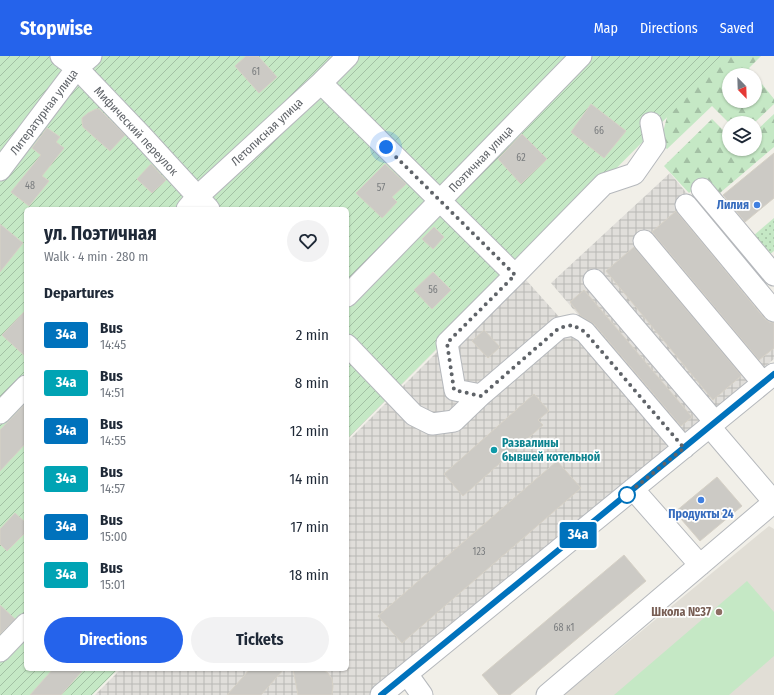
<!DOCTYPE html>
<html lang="en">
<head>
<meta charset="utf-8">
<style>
  body { margin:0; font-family:"Fira Sans Condensed",sans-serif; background:#f2f2f3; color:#1f2937; height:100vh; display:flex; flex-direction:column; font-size:15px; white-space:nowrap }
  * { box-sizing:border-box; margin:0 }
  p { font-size:13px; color:#747a83 }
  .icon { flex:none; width:22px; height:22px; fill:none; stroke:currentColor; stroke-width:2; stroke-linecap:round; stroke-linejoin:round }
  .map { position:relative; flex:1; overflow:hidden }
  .sheet { position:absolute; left:24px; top:151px; width:325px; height:464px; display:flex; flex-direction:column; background:#fff; border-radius:6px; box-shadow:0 1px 3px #0004 }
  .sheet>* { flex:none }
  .badge { padding:0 8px; border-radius:3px; font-size:14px; line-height:26px }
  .needle { width:26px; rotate:157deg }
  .tools { position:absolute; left:722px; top:12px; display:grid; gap:8px }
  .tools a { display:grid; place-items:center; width:40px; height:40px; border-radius:50%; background:#fff; box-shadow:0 1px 3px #0004; font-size:20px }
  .you { position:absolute; width:20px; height:20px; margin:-10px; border:3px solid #fff; border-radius:50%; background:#1a73e8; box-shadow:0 0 0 6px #1a73e833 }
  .map>.badge { position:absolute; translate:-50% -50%; box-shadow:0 0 0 2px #fff }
  h2 { padding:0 20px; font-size:15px; line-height:36px }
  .round { display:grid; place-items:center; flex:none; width:42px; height:42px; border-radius:21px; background:#f2f2f3 }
  .headline { display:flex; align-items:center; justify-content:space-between; height:68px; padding:0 20px }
  h1 { font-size:19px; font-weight:700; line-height:30px }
  .action { display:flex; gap:8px; margin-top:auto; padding:8px 20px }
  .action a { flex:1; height:46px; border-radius:24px; background:#2563eb; color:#fff; font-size:16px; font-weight:700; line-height:46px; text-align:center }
  .action a+a { background:#f2f2f3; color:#1f2937 }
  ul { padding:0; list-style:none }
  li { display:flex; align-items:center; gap:12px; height:48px; padding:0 20px }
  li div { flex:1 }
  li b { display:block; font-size:15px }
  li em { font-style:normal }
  li .badge { min-width:44px; font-weight:700; text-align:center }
  header { display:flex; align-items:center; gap:24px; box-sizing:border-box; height:56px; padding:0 20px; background:#2563eb; color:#fff }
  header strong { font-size:19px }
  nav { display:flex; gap:22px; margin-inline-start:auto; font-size:14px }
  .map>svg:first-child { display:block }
</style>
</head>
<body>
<header>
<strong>Stopwise</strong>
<nav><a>Map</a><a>Directions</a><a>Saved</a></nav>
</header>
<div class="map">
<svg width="774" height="639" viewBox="0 0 774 639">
  <defs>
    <pattern id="industrial-grid" width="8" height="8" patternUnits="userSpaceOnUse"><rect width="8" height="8" fill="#e0deda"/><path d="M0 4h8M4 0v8" fill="none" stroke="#b9b8b5"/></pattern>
    <pattern id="grass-dots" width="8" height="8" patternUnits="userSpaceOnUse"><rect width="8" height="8" fill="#c5e8c5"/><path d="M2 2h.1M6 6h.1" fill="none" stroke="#a3c0a4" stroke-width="1.8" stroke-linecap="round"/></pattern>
    <pattern id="forest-firs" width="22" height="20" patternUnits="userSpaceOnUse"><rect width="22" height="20" fill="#c5e8c5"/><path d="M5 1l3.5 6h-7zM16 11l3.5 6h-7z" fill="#a3c0a4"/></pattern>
    <pattern id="garden-furrows" width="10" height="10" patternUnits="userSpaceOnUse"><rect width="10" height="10" fill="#c5e8c5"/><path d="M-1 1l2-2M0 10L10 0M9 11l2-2" fill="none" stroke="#a3c0a4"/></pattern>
  </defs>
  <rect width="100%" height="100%" fill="#f1efe8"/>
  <!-- industrial -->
  <path fill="url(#industrial-grid)" d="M670 117 774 243V303L682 381 551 227Z
    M518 215 674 389 369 639H95L121 613H347V386Z"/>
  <!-- education -->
  <path fill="#e1ded6" d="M769 470 774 473V639H564Z"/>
  <!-- grass -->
  <path fill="url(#grass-dots)" d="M774 162V195L769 199 753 180Z"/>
  <!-- forest -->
  <path fill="url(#forest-firs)" fill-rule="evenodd" d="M627 0H761L749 12 774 43V48L754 67H729L712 50 667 93 660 87 676 28ZM729 19H755V45H729Z
    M774 58V91L714 142 701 127 689 137 664 110 712 63 729 80V93H755V76Z"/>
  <!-- garden -->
  <path fill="url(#garden-furrows)" d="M0 0H728L347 383V153H26V613H118L92 639H0Z"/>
  <!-- pitch -->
  <path fill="#c5e8c5" d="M747 525 774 556V600L729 639H614Z"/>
  <!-- building -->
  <path fill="#cccac5" stroke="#d6d1c6" d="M246 0H258L277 21 259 37 235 10Z
    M591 48 626 75 604 102 571 76Z
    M96 53H99L125 79 110 95 83 71 82 66V62L88 57Z
    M47 72 60 81 56 86 64 92 42 120 49 125 29 150 11 136 41 99 32 92Z
    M522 78 547 103 521 128 498 103Z
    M774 97V142L745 166 723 139Z
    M151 108 166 124 152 137 137 123Z
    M385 108 406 128 392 141 397 146 382 162 356 137Z
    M676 155 765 263 769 266 774 267V292L759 304 652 176Z
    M0 168 23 187 0 216Z
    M434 171 444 181 433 193 422 183Z
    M634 191 741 319V320L713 344 606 215Z
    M433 216 451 234 432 253 414 234Z
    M584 234 692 361 681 370 594 268 581 260 570 246Z
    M26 254V301L2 279Z
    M484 274 500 291 488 302 472 285Z
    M534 338 549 355 538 364 543 369 463 440 444 418Z
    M26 347V387L0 415V374Z
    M557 405 581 432 402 587 378 560Z
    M717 421 742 450 700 485 675 456Z
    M15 457 26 467V476L7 495 0 488V473Z
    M624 499 646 525 510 639H499L482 619Z
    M0 549 15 563 0 578Z
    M53 613H84L61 639H30Z
    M250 613H284L261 639H227Z
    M293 613H322L328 617 332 623 333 630 332 639H298Z"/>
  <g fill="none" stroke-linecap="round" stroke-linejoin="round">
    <!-- minor casing -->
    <g stroke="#b5b8bc" stroke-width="23">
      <path id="minor" d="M61 0 77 12 142 80 209 153
        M321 27 515 219
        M0 114 77 12 91 0
        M702 133 774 219
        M686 149 774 255
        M187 153 197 141 321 27 348 0
        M644 185 763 327
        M594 224 715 366
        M347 240 581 0
        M347 289 414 359 432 368 454 365 481 339 559 272 573 269 585 276 684 392
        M481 339 455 334 447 287 515 219 604 128 634 118 655 88 651 67
        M0 357 26 330
        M710 371 774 446
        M633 433 700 509
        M0 595 26 568
        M407 618 422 639
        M381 639 774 318
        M547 639 774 446"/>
    </g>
    <!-- minor -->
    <use href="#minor" stroke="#fff" stroke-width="21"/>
  </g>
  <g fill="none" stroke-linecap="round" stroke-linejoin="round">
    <!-- line casing -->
    <g stroke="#fff" stroke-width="9">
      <path id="line" d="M381 639 774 318"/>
    </g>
    <!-- line -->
    <use href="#line" stroke="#0072bc" stroke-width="6"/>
    <!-- walk -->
    <path stroke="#5f6368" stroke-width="4" stroke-dasharray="0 7.2" d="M386 91 515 219 447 287 454 334 481 340 559 272 573 269 585 276 684 392 621 443 627 439"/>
  </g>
  <!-- markers -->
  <g fill="#3f7fe0" stroke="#fff" stroke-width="1.5">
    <circle cx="757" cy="149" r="4"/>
    <circle cx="701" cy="444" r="4"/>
  </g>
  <circle fill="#0f9aa8" stroke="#fff" stroke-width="1.5" cx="494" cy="394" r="4"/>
  <circle fill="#fff" stroke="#0072bc" stroke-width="2" cx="627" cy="439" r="8"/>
  <circle fill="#8d6e63" stroke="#fff" stroke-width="1.5" cx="719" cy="556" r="4"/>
  <g text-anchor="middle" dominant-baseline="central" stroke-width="3.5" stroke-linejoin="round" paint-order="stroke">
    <!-- number labels -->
    <g font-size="10" fill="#7a7d7f">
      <text x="256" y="16">61</text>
      <text x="599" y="75">66</text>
      <text x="521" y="102">62</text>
      <text x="30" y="130">48</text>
      <text x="381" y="132">57</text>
      <text x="433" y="234">56</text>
      <text x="479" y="496">123</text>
      <text x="564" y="572">68 к1</text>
    </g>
    <!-- street labels -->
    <g font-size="12" fill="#5f6368" stroke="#fff">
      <text transform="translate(44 56) rotate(-53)">Литературная улица</text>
      <text transform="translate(136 75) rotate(47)">Мифический переулок</text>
      <text transform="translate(267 76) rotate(-43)">Летописная улица</text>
      <text transform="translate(481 103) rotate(-46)">Поэтичная улица</text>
    </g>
    <!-- shop labels -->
    <g font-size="12" font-weight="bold" fill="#366cbe" stroke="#fff" text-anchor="end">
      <text x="749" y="149">Лилия</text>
      <text x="701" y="458" text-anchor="middle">Продукты 24</text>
    </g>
    <!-- culture labels -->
    <g font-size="12" font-weight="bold" fill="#0d838f" stroke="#fff" text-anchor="start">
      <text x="502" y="387">Развалины<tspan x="502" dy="14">бывшей котельной</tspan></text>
    </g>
    <!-- education labels -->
    <g font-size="12" font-weight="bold" fill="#785e54" stroke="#fff" text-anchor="end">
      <text x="711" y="556">Школа №37</text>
    </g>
  </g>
</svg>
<div class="tools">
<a><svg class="needle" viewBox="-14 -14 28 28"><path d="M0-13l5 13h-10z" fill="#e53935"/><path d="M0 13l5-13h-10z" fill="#747a83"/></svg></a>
<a><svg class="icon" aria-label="layers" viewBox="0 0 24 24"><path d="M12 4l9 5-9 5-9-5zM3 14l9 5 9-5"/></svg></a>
</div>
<div class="you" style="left:386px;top:91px"></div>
<b class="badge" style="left:578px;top:479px;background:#0072bc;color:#fff">34а</b>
<section class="sheet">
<div class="headline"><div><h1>ул. Поэтичная</h1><p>Walk · 4 min · 280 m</p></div><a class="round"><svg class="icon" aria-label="heart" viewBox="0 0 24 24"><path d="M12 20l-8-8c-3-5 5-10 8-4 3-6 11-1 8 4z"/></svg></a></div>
<h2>Departures</h2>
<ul>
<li><span class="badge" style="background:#0072bc;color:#fff">34а</span><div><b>Bus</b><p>14:45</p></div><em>2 min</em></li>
<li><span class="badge" style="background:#00a3b4;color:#fff">34a</span><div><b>Bus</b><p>14:51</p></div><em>8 min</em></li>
<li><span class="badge" style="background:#0072bc;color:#fff">34а</span><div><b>Bus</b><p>14:55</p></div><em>12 min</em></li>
<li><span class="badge" style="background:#00a3b4;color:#fff">34a</span><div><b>Bus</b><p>14:57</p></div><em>14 min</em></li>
<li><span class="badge" style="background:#0072bc;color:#fff">34а</span><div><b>Bus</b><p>15:00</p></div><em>17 min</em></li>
<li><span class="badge" style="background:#00a3b4;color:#fff">34a</span><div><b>Bus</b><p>15:01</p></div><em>18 min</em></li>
</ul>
<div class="action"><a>Directions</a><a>Tickets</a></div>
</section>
</div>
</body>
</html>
